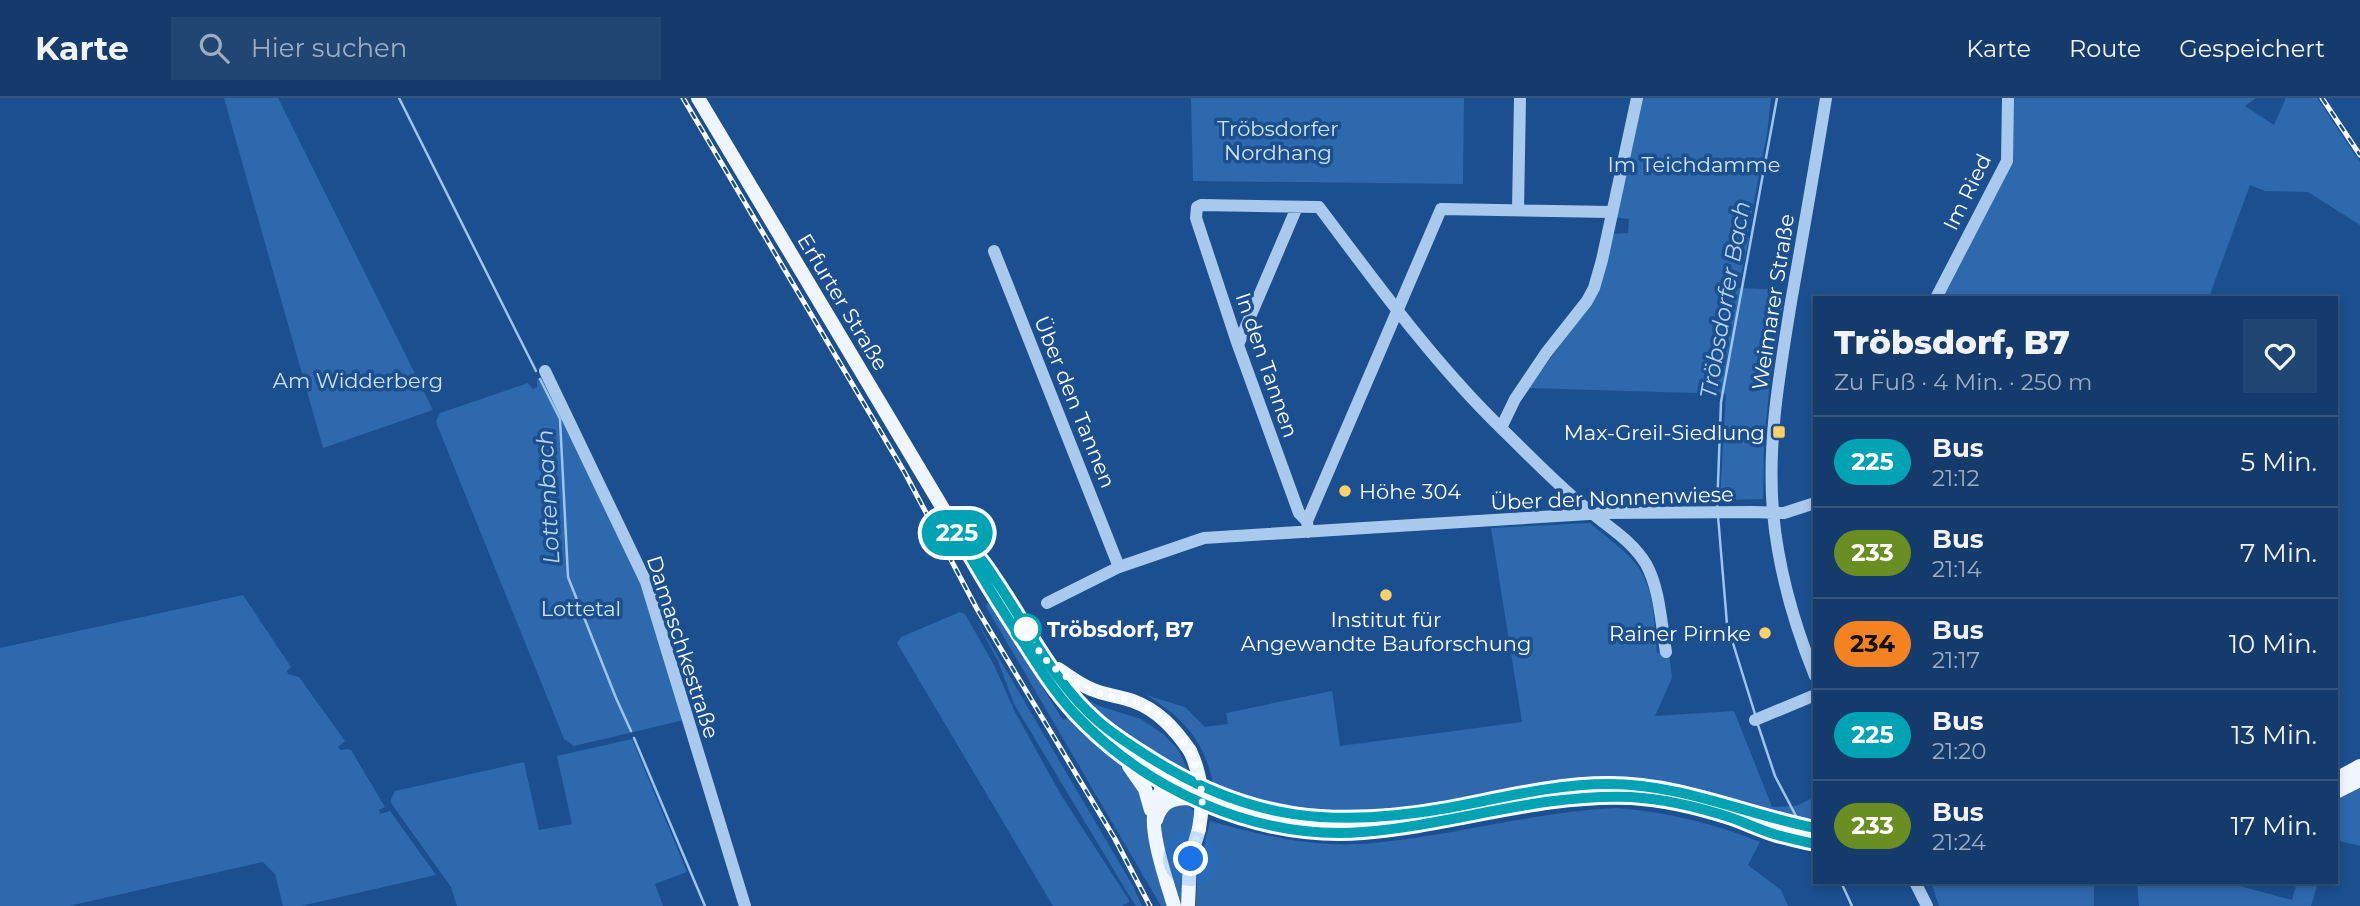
<!DOCTYPE html>
<html lang="de">
<head>
<meta charset="utf-8">
<style>
  body { margin:0; font-family:Montserrat,sans-serif; background:#214673; color:#f1f3f6; height:100vh; display:flex; flex-direction:column; font-size:26px; white-space:nowrap }
  * { box-sizing:border-box; margin:0 }
  p { font-size:23px; color:#9dadc1 }
  .icon { flex:none; width:38px; height:38px; fill:none; stroke:currentColor; stroke-width:2; stroke-linecap:round; stroke-linejoin:round }
  .map { position:relative; flex:1; overflow:hidden }
  .sheet { position:absolute; left:1813px; top:198px; width:525px; height:588px; display:flex; flex-direction:column; background:#143b6b; border-radius:0px; box-shadow:0 4px 10px #0003,0 0 0 2px #33557e }
  .sheet>* { flex:none }
  .badge { padding:0 14px; border-radius:23px; font-size:24px; line-height:46px }
  .you { position:absolute; width:35px; height:35px; margin:-18px; border:5px solid #fff; border-radius:50%; background:#1a73e8; box-shadow:0 0 0 10px #1a73e833 }
  .map>.badge { position:absolute; translate:-50% -50%; box-shadow:0 0 0 4px #fff }
  .round { display:grid; place-items:center; flex:none; width:74px; height:74px; border-radius:0px; background:#214673 }
  .headline { display:flex; align-items:center; justify-content:space-between; height:119px; padding:0 21px }
  h1 { font-size:33px; font-weight:800; line-height:52px }
  ul { padding:0; list-style:none }
  li { display:flex; align-items:center; gap:21px; height:91px; padding:0 21px; border-top:2px solid #33557e }
  li div { flex:1 }
  li b { display:block; font-size:26px }
  li em { font-style:normal }
  li .badge { min-width:77px; font-weight:700; text-align:center }
  header { display:flex; align-items:center; gap:42px; box-sizing:border-box; height:98px; padding:0 35px; background:#143b6b; border-bottom:2px solid #33557e }
  header strong { font-size:33px }
  nav { display:flex; gap:38px; margin-inline-start:auto; font-size:24px }
  .search { width:490px; height:63px; background:#214673; display:flex; align-items:center; gap:18px; box-sizing:border-box; padding:0 24px; border-radius:0px; color:#9dadc1; font-size:26px }
  .map>svg:first-child { display:block }
</style>
</head>
<body>
<header>
<strong>Karte</strong>
<div class="search"><svg class="icon" aria-label="search" viewBox="0 0 24 24"><circle cx="10" cy="10" r="6"/><path d="M15 15l6 6"/></svg>Hier suchen</div>
<nav><a>Karte</a><a>Route</a><a>Gespeichert</a></nav>
</header>
<div class="map">
<svg width="2360" height="808" viewBox="0 0 2360 808">
  <rect width="100%" height="100%" fill="#1b4f8f"/>
  <!-- green -->
  <path fill="#2e69ad" d="M224 0H278L433 312 323 350Z
    M1191 0H1464L1463 86 1193 83Z
    M1642 0H1771L1767 36 1747 139 1749 140 1738 190 1785 192 1770 282 1764 345 1763 401 1720 402 1726 296 1529 290 1597 196 1614 136 1628 135 1629 121 1614 119Z
    M2009 0H2256L2245 8 2274 27 2286 0H2317L2360 64V127L2308 94 2265 93 2250 87 2209 199 1938 200 2008 64Z
    M544 278 641 485 684 622 574 648 564 641 436 324 440 315 528 285 533 291 537 289V281Z
    M1590 425C1608 441 1634 457 1644 479 1655 501 1654 531 1657 555L1669 554 1672 580 1655 618 1734 613 1772 709 1796 708 1815 699V725L1704 695 1444 705 1364 714 1292 713 1214 691C1206 645 1186 621 1146 597L1185 609 1205 629 1228 626 1226 615 1332 593 1340 648 1522 624 1491 430Z
    M243 497 291 569 287 573 288 576 299 579 345 643 338 649 340 652 347 651 351 652 385 709 379 712 380 716 390 713 436 777 301 808H283L275 776 263 764 69 808H0V550Z
    M988 505 991 507 1063 622 1067 620 1084 631 1127 671 1147 709 1148 731 1169 808H1161L985 507Z
    M960 514 965 516 994 567 1015 614 1061 697 1129 802V804L1122 808H1053L897 545 901 539Z
    M973 516 1133 788 1142 808H1136L1130 799 1014 606 998 563Z
    M1090 603 1099 608 1141 621 1163 636 1178 651 1190 677C1155 656 1116 635 1090 603Z
    M632 641 687 774 655 786 663 808H457L451 789 391 705V701L395 693 524 664 539 732 572 726 557 658Z
    M2360 687V748L2336 742V698Z
    M1176 706 1188 707 1196 715 1184 804 1179 805C1173 786 1152 729 1166 712 1169 709 1173 708 1176 706Z
    M1616 710C1667 714 1713 725 1760 744L1748 767 1781 792 1788 808H1196L1197 780 1210 723C1259 737 1310 749 1362 746 1447 740 1530 714 1616 710Z
    M1931 784H2094V808H1939Z
    M2137 784H2225L2292 802 2297 784H2318L2311 808H2139Z"/>
  <g fill="none" stroke-linecap="round" stroke-linejoin="round">
    <!-- stream -->
    <path stroke="#9cc4f0" stroke-width="2.5" d="M399 0 536 273
      M540 281 560 321 568 479 616 600 631 633
      M1717 412 1721 304 1777 0
      M1718 418 1727 526 1755 616
      M1758 627 1775 678 1796 718
      M634 640 705 808
      M1841 784 1852 808"/>
    <!-- minor -->
    <path stroke="#a9c9ee" stroke-width="12" d="M1518 112 1520 0
      M994 153 1119 469
      M1936 200 2007 63 2008 0
      M1238 247 1297 109
      M545 273 646 484 745 808
      M1501 330 1515 301 1546 255 1587 203 1594 190 1602 162 1637 0
      M1307 423 1441 111 1611 114
      M1308 434 1307 423 1299 415 1238 247 1196 120 1197 109 1201 107 1319 109C1377 186 1433 264 1502 331 1531 359 1560 390 1592 415 1612 432 1632 443 1646 466 1660 491 1661 526 1666 554
      M1047 505 1119 469 1204 440 1605 415 1752 414 1784 415 1815 405
      M1815 578C1794 526 1778 470 1773 414 1767 343 1780 273 1791 204 1803 136 1815 68 1826 0
      M1755 622 1815 597
      M1915 784 1927 808"/>
    <!-- major -->
    <path stroke="#f0f6ff" stroke-width="14" d="M698 0 954 429C975 468 998 504 1022 542 1038 567 1054 593 1074 615 1147 693 1256 742 1363 734 1453 727 1540 695 1631 699 1695 702 1753 731 1815 746
      M977 457C1020 510 1045 577 1098 623 1115 638 1134 649 1154 662 1253 723 1334 730 1447 710 1501 701 1554 686 1609 686 1682 686 1745 716 1815 730
      M1058 571C1069 578 1079 586 1091 591 1104 597 1119 598 1133 603 1158 612 1175 631 1190 653
      M1129 668 1145 691 1151 712
      M2336 681 2360 668
      M1173 682C1134 703 1165 775 1174 808
      M2336 694 2360 682
      M1156 722C1161 704 1172 700 1190 700
      M1188 808 1190 761 1199 731"/>
    <!-- rail casing -->
    <g stroke="#fff" stroke-width="5">
      <path id="rail" d="M683 0 905 375 977 511 1115 741 1150 808
        M2322 0 2360 57"/>
    </g>
    <!-- rail -->
    <use href="#rail" stroke="#1b4f8f" stroke-width="2.5" stroke-dasharray="8" stroke-linecap="butt"/>
    <!-- major-bridge -->
    <path stroke="#f0f6ff" stroke-width="14" d="M1190 653C1202 678 1204 704 1199 731"/>
  </g>
  <g fill="none" stroke-linecap="round" stroke-linejoin="round">
    <!-- line casing -->
    <g stroke="#fff" stroke-width="16">
      <path id="line" d="M1815 730C1745 716 1681 686 1609 686 1555 686 1501 700 1448 710 1335 730 1252 723 1154 662 1135 650 1115 638 1098 623 1052 583 1027 527 993 478 982 460 967 445 954 429 973 465 994 499 1016 533 1034 561 1051 590 1074 615 1147 693 1256 742 1363 734 1453 727 1540 695 1631 699 1664 701 1698 709 1729 719 1744 724 1758 731 1774 736 1787 740 1801 743 1815 746"/>
    </g>
    <!-- line -->
    <use href="#line" stroke="#00a3b4" stroke-width="10"/>
    <!-- walk -->
    <path stroke="#fff" stroke-width="7" stroke-dasharray="0 12.6" d="M1026 531C1033 541 1038 554 1047 563 1057 575 1086 591 1102 596 1112 599 1123 599 1133 603 1178 619 1205 667 1202 714 1200 730 1194 745 1191 761"/>
  </g>
  <!-- markers -->
  <g fill="#ffd166" stroke="#1b4f8f" stroke-width="2.5">
    <rect x="1772" y="327" width="14" height="14" rx="3.5"/>
    <circle cx="1345" cy="393" r="7"/>
    <circle cx="1386" cy="497" r="7"/>
    <circle cx="1765" cy="535" r="7"/>
  </g>
  <circle fill="#fff" stroke="#00a3b4" stroke-width="3.5" cx="1026" cy="531" r="14"/>
  <g text-anchor="middle" dominant-baseline="central" stroke-width="7" stroke-linejoin="round" paint-order="stroke">
    <!-- park labels -->
    <g font-size="21" fill="#cfe3fa" stroke="#1b4f8f">
      <text x="1278" y="30">Tröbsdorfer<tspan x="1278" dy="24">Nordhang</tspan></text>
      <text x="1694" y="66">Im Teichdamme</text>
      <text x="358" y="282">Am Widderberg</text>
      <text x="581" y="510">Lottetal</text>
    </g>
    <!-- street labels -->
    <g font-size="21" fill="#fff" stroke="#1b4f8f">
      <text transform="translate(1967 94) rotate(-64)">Im Ried</text>
      <text transform="translate(843 204) rotate(59)">Erfurter Straße</text>
      <text transform="translate(1773 204) rotate(-81)">Weimarer Straße</text>
      <text transform="translate(1267 267) rotate(71)">In den Tannen</text>
      <text transform="translate(1075 304) rotate(68)">Über den Tannen</text>
      <text transform="translate(1612 400) rotate(-2)">Über der Nonnenwiese</text>
      <text transform="translate(683 549) rotate(72)">Damaschkestraße</text>
    </g>
    <!-- poi labels -->
    <g font-size="21" fill="#fff" stroke="#1b4f8f" text-anchor="end">
      <text x="1765" y="334">Max-Greil-Siedlung</text>
      <text x="1359" y="393" text-anchor="start">Höhe 304</text>
      <text x="1386" y="521" text-anchor="middle">Institut für<tspan x="1386" dy="24">Angewandte Bauforschung</tspan></text>
      <text x="1751" y="535">Rainer Pirnke</text>
    </g>
    <!-- stop labels -->
    <g font-size="21" font-weight="bold" fill="#fff" stroke="#1b4f8f" text-anchor="start">
      <text x="1047" y="531">Tröbsdorf, B7</text>
    </g>
    <!-- water labels -->
    <g font-size="23" font-style="italic" fill="#b5d3f5" stroke="#1b4f8f">
      <text transform="translate(1725 202) rotate(-80)">Tröbsdorfer Bach</text>
      <text transform="translate(548 399) rotate(-93)">Lottenbach</text>
    </g>
  </g>
</svg>
<div class="you" style="left:1191px;top:761px"></div>
<b class="badge" style="left:957px;top:435px;background:#00a3b4;color:#fff">225</b>
<section class="sheet">
<div class="headline"><div><h1>Tröbsdorf, B7</h1><p>Zu Fuß · 4 Min. · 250 m</p></div><a class="round"><svg class="icon" aria-label="heart" viewBox="0 0 24 24"><path d="M12 20l-8-8c-3-5 5-10 8-4 3-6 11-1 8 4z"/></svg></a></div>
<ul>
<li><span class="badge" style="background:#00a3b4;color:#fff">225</span><div><b>Bus</b><p>21:12</p></div><em>5 Min.</em></li>
<li><span class="badge" style="background:#6b8e23;color:#fff">233</span><div><b>Bus</b><p>21:14</p></div><em>7 Min.</em></li>
<li><span class="badge" style="background:#f58220;color:#111">234</span><div><b>Bus</b><p>21:17</p></div><em>10 Min.</em></li>
<li><span class="badge" style="background:#00a3b4;color:#fff">225</span><div><b>Bus</b><p>21:20</p></div><em>13 Min.</em></li>
<li><span class="badge" style="background:#6b8e23;color:#fff">233</span><div><b>Bus</b><p>21:24</p></div><em>17 Min.</em></li>
</ul>
</section>
</div>
</body>
</html>
